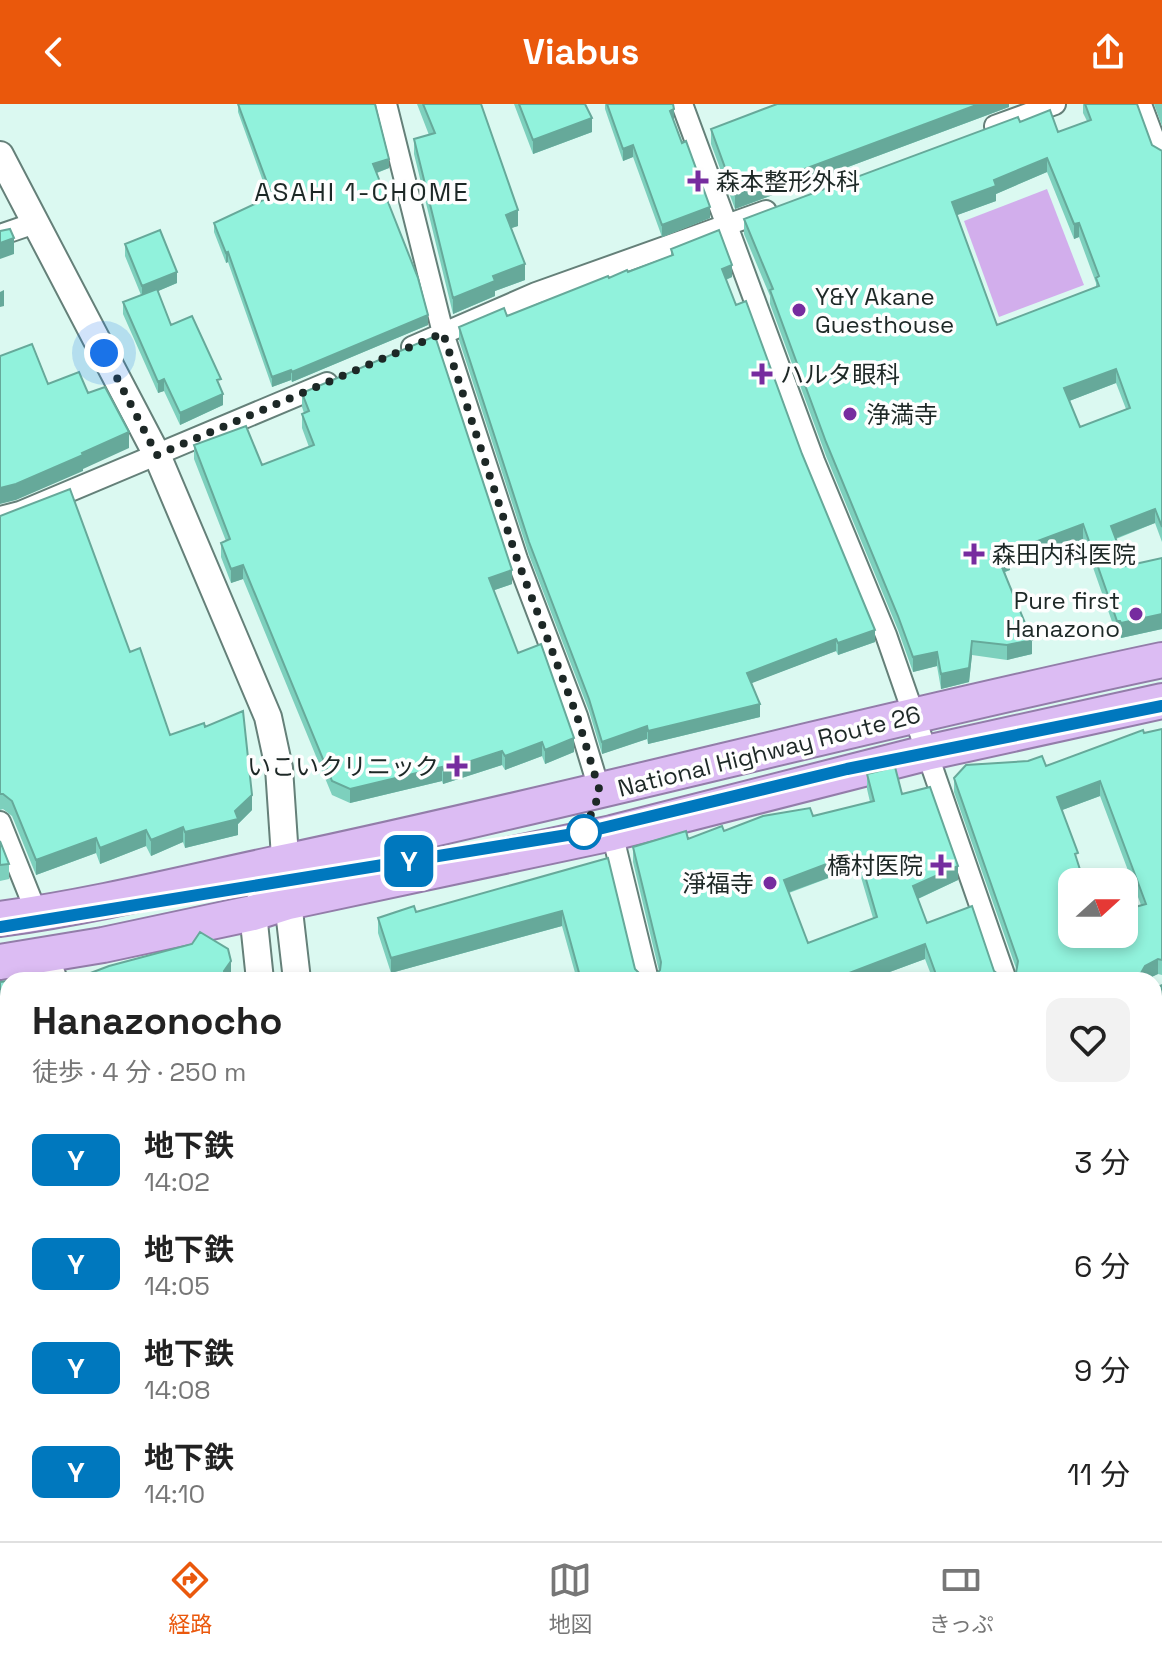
<!DOCTYPE html>
<html lang="ja">
<head>
<meta charset="utf-8">
<style>
  body { margin:0; font-family:"Space Grotesk","Noto Sans JP",sans-serif; background:#f2f2f2; color:#222; height:100vh; display:flex; flex-direction:column; font-size:30px; white-space:nowrap }
  * { box-sizing:border-box; margin:0 }
  p { font-size:26px; color:#767676 }
  .icon { flex:none; width:44px; height:44px; fill:none; stroke:currentColor; stroke-width:2; stroke-linecap:round; stroke-linejoin:round }
  .map { position:relative; flex:1; overflow:hidden }
  .side { position:absolute; left:0px; top:868px; width:1162px; height:570px; display:flex; flex-direction:column; background:#fff; border-radius:24px 24px 0 0; box-shadow:0 4px 12px #0003 }
  .side>* { flex:none }
  .badge { padding:0 16px; border-radius:12px; font-size:28px; line-height:52px }
  .needle { width:52px; rotate:69deg }
  .fabs { position:absolute; left:1058px; top:764px; display:grid; gap:16px }
  .fabs a { display:grid; place-items:center; width:80px; height:80px; border-radius:16px; background:#fff; box-shadow:0 4px 12px #0003; font-size:40px }
  .you { position:absolute; width:40px; height:40px; margin:-20px; border:6px solid #fff; border-radius:50%; background:#1a73e8; box-shadow:0 0 0 12px #1a73e833 }
  .map>.badge { position:absolute; translate:-50% -50%; box-shadow:0 0 0 4px #fff }
  .round { display:grid; place-items:center; flex:none; width:84px; height:84px; border-radius:16px; background:#f2f2f2 }
  .head { display:flex; align-items:center; justify-content:space-between; height:136px; padding:0 32px }
  h1 { font-size:38px; font-weight:600; line-height:60px }
  ul { padding:0; list-style:none }
  li { display:flex; align-items:center; gap:24px; height:104px; padding:0 32px }
  li div { flex:1 }
  li b { display:block; font-size:30px }
  li em { font-style:normal }
  li .badge { min-width:88px; font-weight:700; text-align:center }
  header { display:flex; justify-content:space-between; align-items:center; height:104px; padding:0 32px; background:#ea580c; color:#fff; font-size:36px; font-weight:600 }
  .tabs { display:flex; justify-content:space-around; align-items:center; height:112px; border-top:2px solid #e0e0e0; background:#fff; font-size:22px; color:#767676 }
  .tabs a { display:grid; justify-items:center; gap:4px }
  .tabs .current { color:#ea580c }
  .map>svg:first-child { display:block }
</style>
</head>
<body>
<header><svg class="icon" aria-label="back" viewBox="0 0 24 24"><path d="M15 5l-7 7 7 7"/></svg>Viabus<svg class="icon" aria-label="share" viewBox="0 0 24 24"><path d="M12 15V3M7 8l5-5 5 5M5 13v7h14v-7"/></svg></header>
<div class="map">
<svg width="1162" height="1437" viewBox="0 0 1162 1437">
  <rect width="100%" height="100%" fill="#dbf9f1"/>
  <!-- green -->
  <path fill="#d2aeec" d="M1047 85 1084 181 999 213 964 117Z"/>
  <g fill="none" stroke-linecap="round" stroke-linejoin="round">
    <!-- pedestrian casing -->
    <g stroke="#658079" stroke-width="20">
      <path id="pedestrian" d="M1143 0 1162 51"/>
    </g>
    <!-- minor casing -->
    <g stroke="#658079" stroke-width="24">
      <path id="minor" d="M386 0 443 229 517 455 577 612 600 688
        M682 0 814 357 886 531 1006 876
        M995 22 1055 0
        M0 131 35 119
        M412 243 536 189 766 107
        M0 413 20 408 327 279
        M0 718 37 810
        M612 729 648 876
        M48 852 57 876
        M1154 1275 1161 1296
        M259 1437 300 1430"/>
    </g>
    <!-- tertiary casing -->
    <g stroke="#658079" stroke-width="30">
      <path id="tertiary" d="M0 51 157 351 268 613 279 664 288 798 297 876
        M260 876 253 809 284 758
        M1154 1297 1162 1296
        M1154 1421 1162 1420
        M338 1430 339 1437
        M369 1430 371 1437
        M909 1437 1009 1436 1034 1430"/>
    </g>
    <!-- trunk casing -->
    <g stroke="#937da9" stroke-width="38">
      <path id="trunk" d="M0 815C96 802 190 778 284 758 578 696 868 618 1162 556
        M0 858 103 841 253 809 288 798 612 729 926 649 1162 597"/>
    </g>
    <!-- pedestrian -->
    <use href="#pedestrian" stroke="#fff" stroke-width="16"/>
    <!-- minor -->
    <use href="#minor" stroke="#fff" stroke-width="20"/>
    <!-- tertiary -->
    <use href="#tertiary" stroke="#fff" stroke-width="26"/>
    <!-- trunk -->
    <use href="#trunk" stroke="#dcbcf3" stroke-width="34"/>
    <!-- rail -->
    <path stroke="#5e6f6b" stroke-width="6" stroke-dasharray="14 14" stroke-linecap="butt" d="M1154 1323 1162 1322
      M1154 1339 1162 1338
      M1154 1354 1162 1353
      M1154 1380H1162
      M392 1437 440 1430
      M499 1437 548 1430
      M609 1437 658 1430
      M704 1437 753 1430"/>
  </g>
  <!-- wall -->
  <path fill="#7dd0bd" fill-rule="evenodd" d="M238 0H375L389 64 377 69 428 221 292 278 291 276 272 283 228 158 226 159 214 128V119L269 94 238 8Z
    M417 0H481L518 122 511 124 525 176 495 187V192L453 210 414 50V35L429 31Z
    M514 0H585L592 28 533 50Z
    M605 0H673V17L710 114 662 133 633 53 623 57 605 5Z
    M1009 0V3L735 105 711 40V25Z
    M1083 0H1137L1152 41 1162 47V438L1155 419 1116 435 1126 462 1162 454V525L1121 534 1120 531 1117 532 1083 435 1010 462V466L1005 468 1032 550 1007 556 972 551 969 578 941 585 937 562 913 568 898 526 826 352 770 200V192L744 130V115L1020 18 1058 28 1087 17 1083 9ZM1047 68 1074 135 1079 133 1096 179V183L997 221 957 111 996 97V90ZM1116 279 1126 305 1080 323 1069 297Z
    M1154 0H1162V22Z
    M125 140 177 179 158 187 171 221 221 285 223 301 180 321 164 287 158 289 123 210V198L141 191 125 152Z
    M671 145 732 173 726 176 736 201 802 350 875 538 838 551 836 547 751 579 760 613 648 640 647 635 602 650 589 607 529 451 459 236V223L507 212 609 174 628 168 671 152Z
    M302 289 512 480 494 486 518 549 574 648 545 660 542 652 505 666 502 661 443 680 442 677 350 699 332 691 243 475 231 479 221 453V439L226 437 194 355V341L262 361 309 343 302 324V310L304 309 302 303Z
    M0 412 130 548 170 631 205 623 252 706 238 720V731L185 744 183 738 151 752 146 742 100 760 96 749 36 771 12 712 3 705 0 706Z
    M1162 625V871L1158 870 1145 876H933L925 855 868 876H577L562 822 391 869 378 829V814L416 808 608 754 635 865 644 874H652L659 867 633 758V743L688 735 724 727 813 712 870 698 867 685V670L902 690 958 776 918 795 927 819 1003 874H1010L1016 869 1017 867 954 688V674L1046 662ZM1100 692 1141 801 1072 830 1062 706ZM858 763 873 814 808 839 789 789Z
    M0 737 9 760V775L0 777Z
    M1162 881V1027H1156L1154 1028 1158 883Z
    M1162 1228V1265L1154 1263V1229Z"/>
  <!-- shaded-wall -->
  <path fill="#66a99a" d="M979 0H1009V3L735 105V91Z
    M674 5V16L670 18V7Z
    M592 14V28L533 50V36Z
    M633 41V53L623 57V45Z
    M1047 54V68L996 90V97L952 113V98L994 76Z
    M389 55V64L373 70V60Z
    M710 103V114L662 133V121Z
    M518 106V122L506 126V111Z
    M1079 119V133L1074 135V120Z
    M14 134V150L0 155V139Z
    M228 148V158L226 159V149Z
    M525 160V176L495 187V192L453 210V194L493 172Z
    M732 161V173L722 177V165Z
    M177 168V179L142 194V182Z
    M4 186V202L0 203V188Z
    M428 211V221L292 278V268Z
    M1116 265V279L1064 299V284Z
    M291 266V276L272 283V273Z
    M164 275V287L158 289V278Z
    M223 290V301L180 321V309Z
    M129 328V344L83 365V367L16 396 0 400V384Z
    M1155 405V419L1111 436V422Z
    M1083 420V435L1010 462V466L999 470V456L1008 448Z
    M243 461V475L231 479V465Z
    M512 466V480L489 488V474Z
    M1162 510V525L1121 534V519Z
    M1117 517H1120V531L1117 532Z
    M875 526V538L838 551V539Z
    M836 535V547L747 581V569Z
    M1032 536V550L1007 556V541Z
    M972 537V551L969 578 941 585V570Z
    M937 548V562L913 568V553Z
    M760 600V613L648 640V627Z
    M647 622V635L602 650V638Z
    M574 634V648L545 660V646Z
    M542 638V652L505 666V652Z
    M502 647V661L443 680V666Z
    M442 663V677L350 699V685Z
    M1100 677V692L1057 708V693Z
    M252 691V706L238 720V731L185 744V728L235 707Z
    M183 723V738L151 752V736Z
    M146 726V742L100 760V744Z
    M96 734V749L36 771V756Z
    M858 748V763L784 790V776Z
    M958 762V776L913 797V782Z
    M562 807V822L391 869V854Z
    M925 840V855L868 876H849V869Z
    M1158 855V870L1145 876H1141V869L1145 862Z
    M231 857V872L228 876H224V867Z
    M1156 1012V1027L1154 1028V1014Z
    M1162 1128V1143L1154 1145V1130Z
    M1162 1175V1189L1154 1192V1177Z
    M8 1190V1205L0 1208V1192Z
    M75 1430H118V1433L104 1437H62L69 1432Z
    M42 1432V1437H29Z"/>
  <!-- building -->
  <path fill="#91f2dc" stroke="#66a99a" stroke-width="2" fill-rule="evenodd" d="M238 0H375L389 55 373 60 418 174 428 211 292 268 291 266 272 273 228 148 226 149 214 119 272 92Z
    M423 0H481L518 106 506 111 525 160 493 172 495 177 453 194 414 35 435 29Z
    M519 0H585L592 14 533 36Z
    M607 0H673L674 5 670 7 682 39 686 37 710 103 662 121 633 41 623 45Z
    M777 0H979L735 91 711 25Z
    M1085 0H1137L1152 41 1162 47V423L1155 405 1111 422 1126 462 1162 454V510L1121 519 1120 517H1117L1083 420 1008 448 1010 452 999 456 1032 536 1007 541 972 537 969 564 941 570 937 548 913 553 898 512 826 338 770 186 773 185 744 115 1018 13 1020 18 1050 6 1058 28 1091 16ZM1047 54 1074 120 1079 119 1099 172 1096 174 1099 182 997 221 952 98 996 82 994 76ZM1116 265 1130 304 1080 323 1064 284Z
    M10 125 14 134 0 139V127Z
    M160 126 177 168 142 182 125 140Z
    M719 126 732 161 722 165 736 201 746 197 802 350 875 526 838 539 836 535 747 569 760 600 648 627 647 622 602 638 589 595 529 438 459 223 504 204 507 212 608 172 609 174 627 166 628 168 673 151 671 145Z
    M157 185 171 221 192 212 221 275 217 276 223 290 180 309 164 275 158 278 123 198Z
    M435 232 512 466 489 474 518 549 541 540 574 634 545 646 542 638 505 652 502 647 443 666 442 663 350 685 332 677 243 461 231 465 221 439 230 435 194 341 246 322 262 361 314 341 302 310 309 307 302 289Z
    M32 240 48 280 79 268 88 289 105 283 129 328 82 349 83 351 16 380 0 384V252Z
    M70 385 130 548 140 544 170 631 204 619 205 623 243 607 252 691 235 707 238 715 185 728 183 723 151 736 146 726 100 744 96 734 36 756 12 697 3 690H0V412Z
    M1162 625V856L1158 855 1145 862 1141 869 1144 876H938L925 840 849 869 852 876H581L562 807 391 854 378 814 414 802 416 808 608 754 635 865 644 874H652L660 866 661 858 633 743 686 727 688 735 722 722 724 727 763 712 810 704 813 712 874 697 867 670 895 663 902 690 930 683 958 762 913 782 927 819 972 802 994 867 1003 874H1010L1016 869 1018 857 954 674 966 661 1028 657 1042 652 1046 662 1143 626 1144 629ZM1100 677 1146 800 1124 806V830H1072V778H1084L1075 750 1078 749 1057 693ZM858 748 877 813 808 839 784 776Z
    M0 737 9 760 0 761Z
    M200 828 228 845 231 857 224 867 225 876H72L109 862 192 840Z
    M44 873 45 876H18Z
    M8 877V1190L0 1192V878Z
    M1162 881V1012H1156L1154 1014V882L1158 883Z
    M1162 1039V1128L1154 1130V1040H1160Z
    M1162 1154V1175L1154 1177V1156Z
    M8 1211V1430H75L69 1432 70 1434 62 1437H44L42 1432 29 1437H0V1213L4 1214Z
    M1162 1228V1250L1154 1249V1229Z
    M1162 1419V1437H1126L1124 1430H1154V1421Z"/>
  <g fill="none" stroke-linecap="round" stroke-linejoin="round">
    <!-- line casing -->
    <g stroke="#fff" stroke-width="18">
      <path id="line" d="M0 823 586 728 847 665 1162 602"/>
    </g>
    <!-- line -->
    <use href="#line" stroke="#0078be" stroke-width="12"/>
    <!-- walk -->
    <path stroke="#1d2826" stroke-width="8" stroke-dasharray="0 14.4" d="M104 249 157 351 443 229 517 455 577 612 600 688 584 728"/>
  </g>
  <!-- markers -->
  <g fill="#762c9f" stroke="#fefefe" stroke-width="3">
    <path d="M694 65h8v8h8v8h-8v8h-8v-8h-8v-8h8z"/>
    <circle cx="799" cy="206" r="8"/>
    <path d="M758 258h8v8h8v8h-8v8h-8v-8h-8v-8h8z"/>
    <circle cx="850" cy="310" r="8"/>
    <path d="M970 438h8v8h8v8h-8v8h-8v-8h-8v-8h8z"/>
    <circle cx="1136" cy="510" r="8"/>
    <path d="M453 650h8v8h8v8h-8v8h-8v-8h-8v-8h8z"/>
    <path d="M937 749h8v8h8v8h-8v8h-8v-8h-8v-8h8z"/>
    <circle cx="770" cy="779" r="8"/>
  </g>
  <circle fill="#fff" stroke="#0078be" stroke-width="4" cx="584" cy="728" r="16"/>
  <g text-anchor="middle" dominant-baseline="central" stroke-width="7" stroke-linejoin="round" paint-order="stroke">
    <!-- poi labels -->
    <g font-size="24" fill="#1d2826" stroke="#fefefe" text-anchor="start">
      <text x="716" y="77">森本整形外科</text>
      <text x="815" y="192">Y&amp;Y Akane<tspan x="815" dy="28">Guesthouse</tspan></text>
      <text x="780" y="270">ハルタ眼科</text>
      <text x="866" y="310">浄満寺</text>
      <text x="992" y="450">森田内科医院</text>
      <text x="1120" y="496" text-anchor="end">Pure first<tspan x="1120" dy="28">Hanazono</tspan></text>
      <text x="439" y="662" text-anchor="end">いこいクリニック</text>
      <text x="923" y="761" text-anchor="end">橋村医院</text>
      <text x="754" y="779" text-anchor="end">淨福寺</text>
    </g>
    <!-- street labels -->
    <g font-size="24" fill="#1d2826" stroke="#fefefe">
      <text transform="translate(769 647) rotate(-14)">National Highway Route 26</text>
    </g>
    <!-- neighbourhood labels -->
    <g font-size="26" letter-spacing="2" fill="#1d2826" stroke="#fefefe">
      <text x="362" y="88">ASAHI 1-CHOME</text>
    </g>
  </g>
</svg>
<div class="fabs">
<a><svg class="needle" viewBox="-14 -14 28 28"><path d="M0-13l5 13h-10z" fill="#e53935"/><path d="M0 13l5-13h-10z" fill="#767676"/></svg></a>
</div>
<div class="you" style="left:104px;top:249px"></div>
<b class="badge" style="left:409px;top:757px;background:#0078be;color:#fff">Y</b>
<section class="side">
<div class="head"><div><h1>Hanazonocho</h1><p>徒歩 · 4 分 · 250 m</p></div><a class="round"><svg class="icon" aria-label="heart" viewBox="0 0 24 24"><path d="M12 20l-8-8c-3-5 5-10 8-4 3-6 11-1 8 4z"/></svg></a></div>
<ul>
<li><span class="badge" style="background:#0078be;color:#fff">Y</span><div><b>地下鉄</b><p>14:02</p></div><em>3 分</em></li>
<li><span class="badge" style="background:#0078be;color:#fff">Y</span><div><b>地下鉄</b><p>14:05</p></div><em>6 分</em></li>
<li><span class="badge" style="background:#0078be;color:#fff">Y</span><div><b>地下鉄</b><p>14:08</p></div><em>9 分</em></li>
<li><span class="badge" style="background:#0078be;color:#fff">Y</span><div><b>地下鉄</b><p>14:10</p></div><em>11 分</em></li>
</ul>
</section>
</div>
<nav class="tabs">
<a class="current"><svg class="icon" aria-label="directions" viewBox="0 0 24 24"><path d="M12 3l9 9-9 9-9-9zM9 14v-3h6M13 9l2 2-2 2"/></svg>経路</a>
<a><svg class="icon" aria-label="map" viewBox="0 0 24 24"><path d="M3 6l6-2 6 2 6-2v14l-6 2-6-2-6 2zM9 4v14M15 6v14"/></svg>地図</a>
<a><svg class="icon" aria-label="tickets" viewBox="0 0 24 24"><path d="M3 7h18v10H3zM15 7v10"/></svg>きっぷ</a>
</nav>
</body>
</html>
